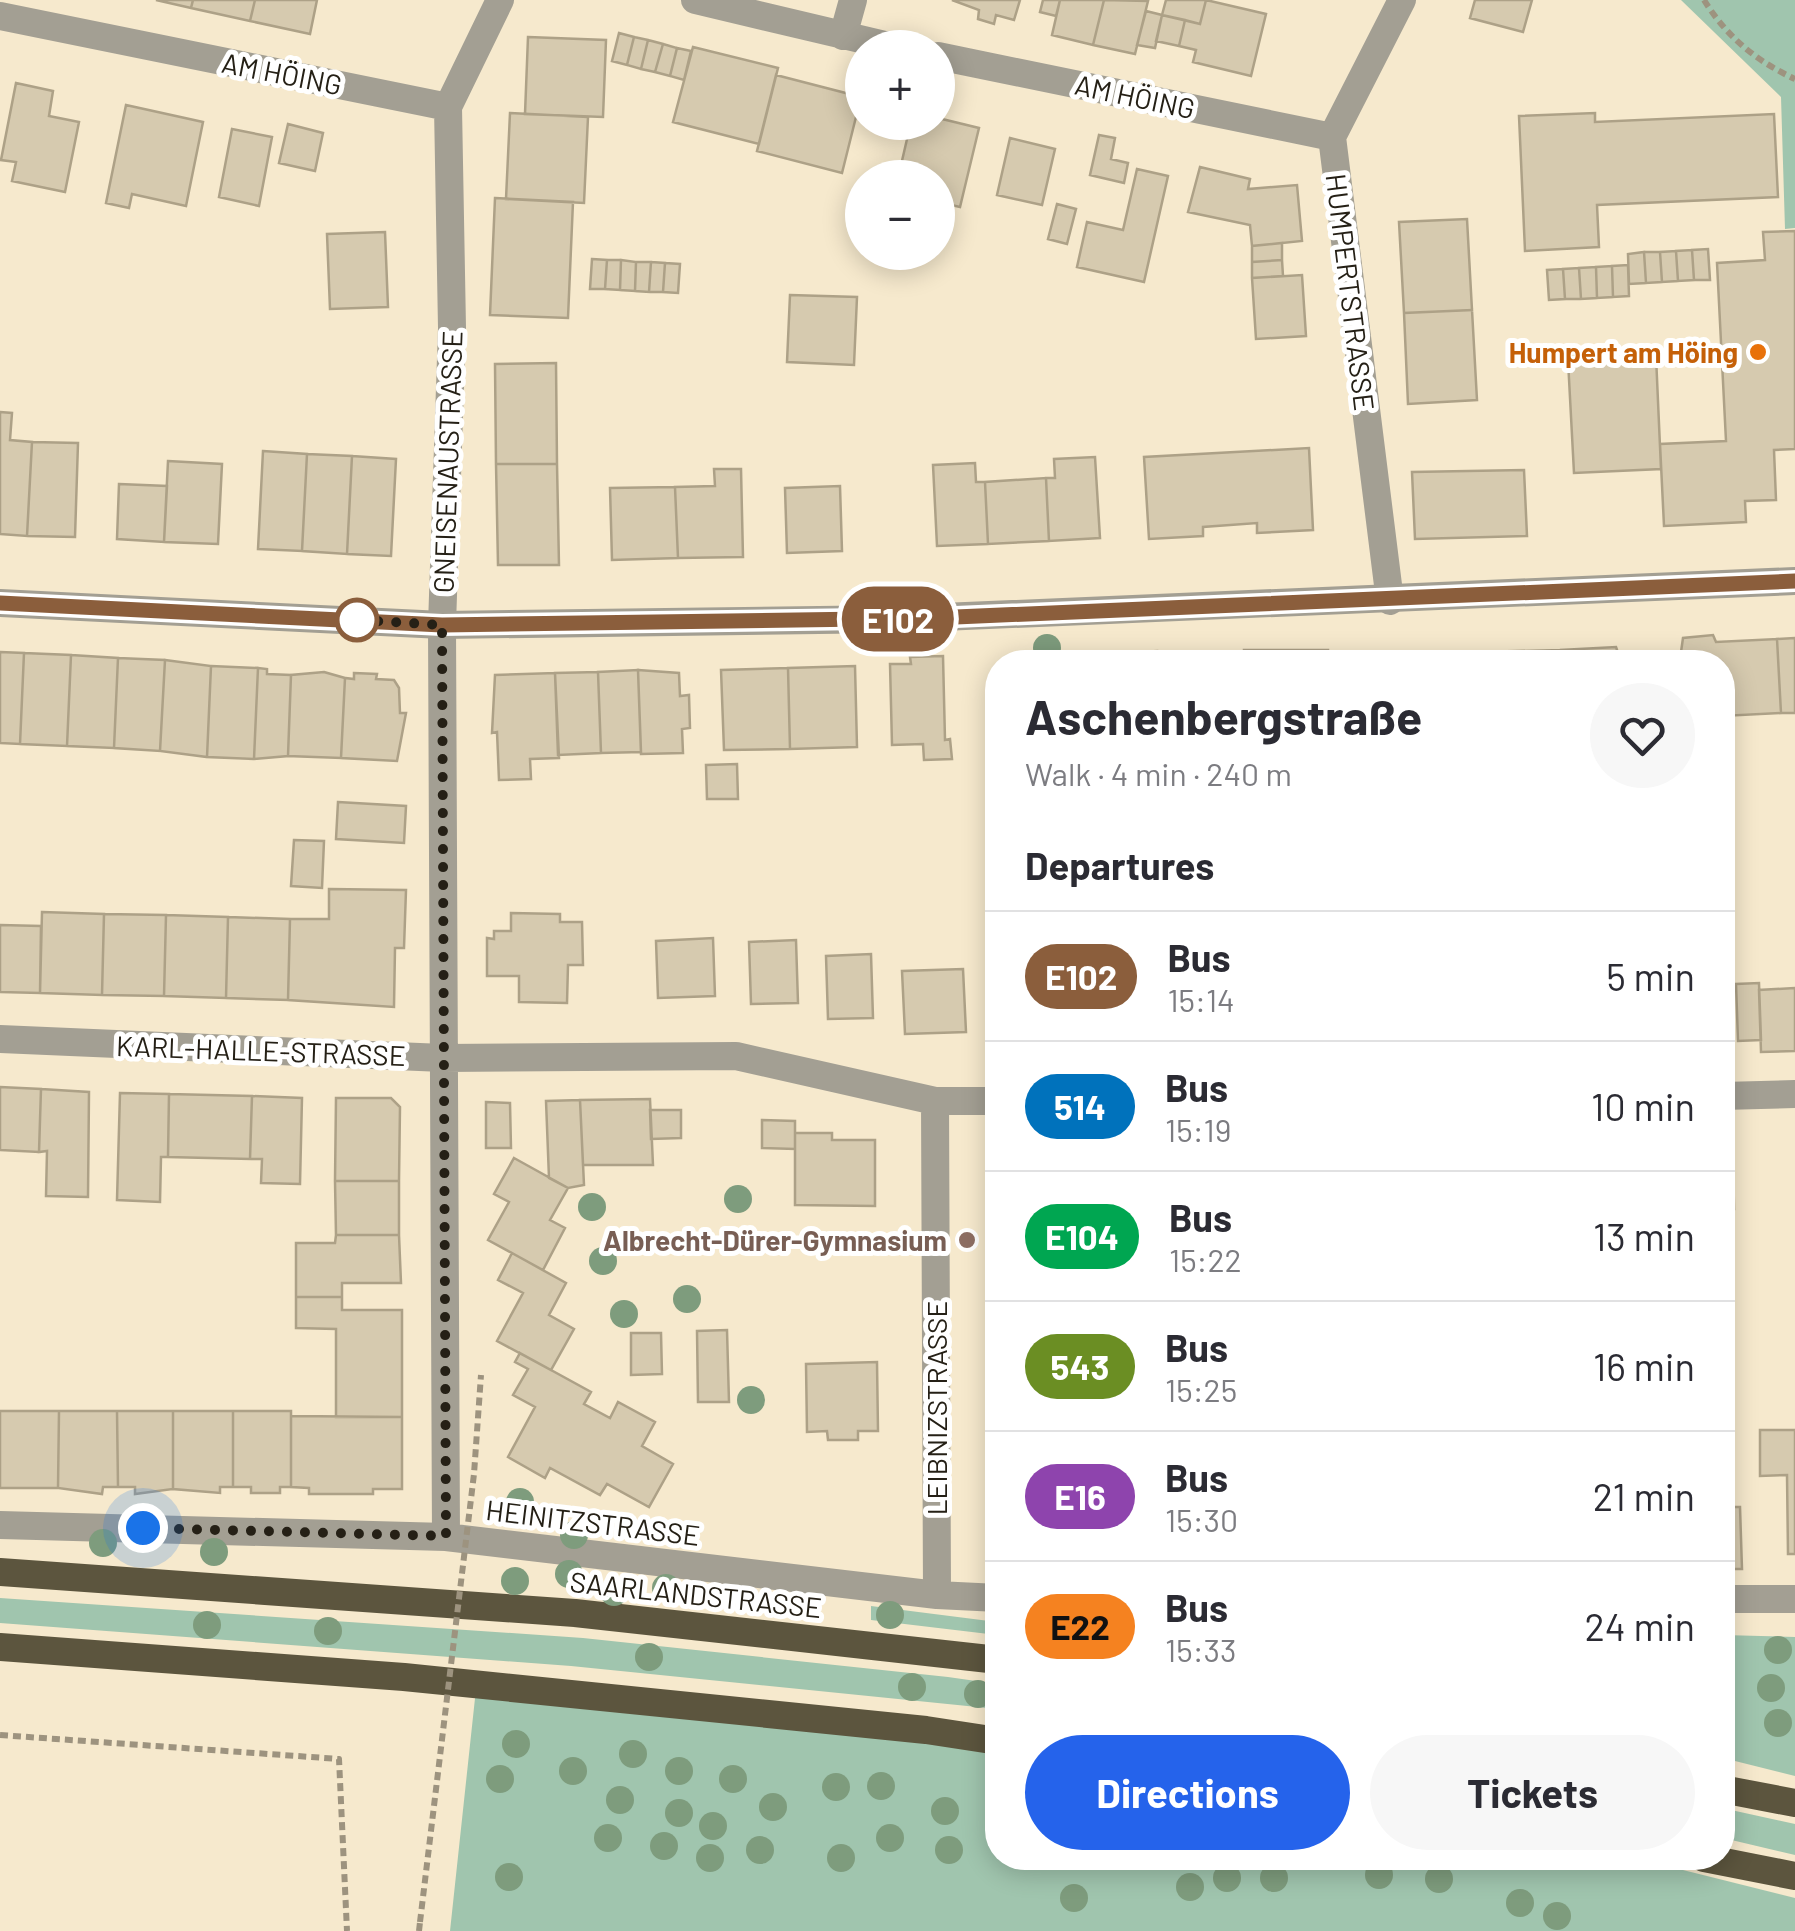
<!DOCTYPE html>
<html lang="en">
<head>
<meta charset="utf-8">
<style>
  body { margin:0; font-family:Barlow,sans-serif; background:#f7f7f7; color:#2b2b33; height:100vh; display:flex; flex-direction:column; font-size:38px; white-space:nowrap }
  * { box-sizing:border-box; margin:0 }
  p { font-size:32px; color:#7c7c81 }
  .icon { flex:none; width:55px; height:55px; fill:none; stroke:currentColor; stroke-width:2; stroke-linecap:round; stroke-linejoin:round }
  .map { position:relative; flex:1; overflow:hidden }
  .side { position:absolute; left:985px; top:650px; width:750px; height:1220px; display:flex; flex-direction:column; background:#fff; border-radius:40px; box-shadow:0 5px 25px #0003 }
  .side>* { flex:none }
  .badge { padding:0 20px; border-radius:32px; font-size:35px; line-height:65px }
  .tools { position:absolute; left:845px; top:30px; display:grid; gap:20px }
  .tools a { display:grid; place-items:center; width:110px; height:110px; border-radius:50%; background:#fff; box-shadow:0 5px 25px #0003; font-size:50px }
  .you { position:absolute; width:50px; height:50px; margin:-25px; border:8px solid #fff; border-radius:50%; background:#1a73e8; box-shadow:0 0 0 15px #1a73e833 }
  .map>.badge { position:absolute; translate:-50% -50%; box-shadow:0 0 0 5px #fff }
  h2 { padding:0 40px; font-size:38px; line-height:90px }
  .round { display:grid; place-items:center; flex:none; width:105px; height:105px; border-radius:52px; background:#f7f7f7 }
  .head { display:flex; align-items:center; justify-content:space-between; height:170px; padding:0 40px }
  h1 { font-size:48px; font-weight:700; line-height:75px }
  .cta { display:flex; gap:20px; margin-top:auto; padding:20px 40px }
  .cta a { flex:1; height:115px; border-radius:60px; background:#2563eb; color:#fff; font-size:40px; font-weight:700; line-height:115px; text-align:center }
  .cta a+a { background:#f7f7f7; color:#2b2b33 }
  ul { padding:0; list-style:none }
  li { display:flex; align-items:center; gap:30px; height:130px; padding:0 40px; border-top:2px solid #e1e1e2 }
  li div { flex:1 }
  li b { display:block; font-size:38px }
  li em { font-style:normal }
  li .badge { min-width:110px; font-weight:700; text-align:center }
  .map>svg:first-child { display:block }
</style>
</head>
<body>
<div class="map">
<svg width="1795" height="1931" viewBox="0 0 1795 1931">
  <rect width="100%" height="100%" fill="#f6e9cd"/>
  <!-- green -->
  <path fill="#a0c5ae" d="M1681 0H1795V228L1785 229 1781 97Z
    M0 1598 583 1638 948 1677 997 1684V1709L571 1666 0 1623Z
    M871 1606 997 1622V1635L871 1620Z
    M1723 1635 1795 1637V1776L1723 1758Z
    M476 1689 997 1748 998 1858H1635L1795 1898V1931H450Z
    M1722 1808 1795 1824V1855L1723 1838Z"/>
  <!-- building -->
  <path fill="#d6caaf" stroke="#ada187" stroke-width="2.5" d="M156 0H193L191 8Z
    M193 0H255L250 21 191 8Z
    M255 0H317L310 34 250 21Z
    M952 0H1020L1014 20 996 15 994 24 978 19 979 10Z
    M1043 0H1060L1056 16 1040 12Z
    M1060 0H1104L1093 45 1052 35Z
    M1104 0 1148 1 1135 54 1093 45Z
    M1166 0H1206L1200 24 1162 15Z
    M1206 0 1266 14 1251 76 1193 62 1196 50 1179 46 1185 20 1200 24Z
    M1475 0H1532L1523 32 1470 18Z
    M1146 11 1162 15 1155 48 1137 45Z
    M1162 15 1185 20 1179 46 1156 41Z
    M619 33 634 37 627 65 612 61Z
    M528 37 606 40 603 117 525 114Z
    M634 37 648 40 641 69 627 65Z
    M648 40 663 44 655 72 641 69Z
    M663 44 677 48 670 76 655 72Z
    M693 47 778 68 759 144 673 122Z
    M677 48 691 51 684 80 670 76Z
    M776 75 861 97 842 173 757 151Z
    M16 83 53 91 49 116 79 122 65 192 12 181 16 162 1 160Z
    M126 105 203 122 186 206 132 194 129 208 106 203Z
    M510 113 588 117 584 203 506 199Z
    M1595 113V122L1774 114 1778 197 1597 205 1599 247 1525 251 1519 116Z
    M938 118 979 128 960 207 938 202V178H898L911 122H938Z
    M288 124 323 133 315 171 279 163Z
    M232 129 272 137 259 206 219 197Z
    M1099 135 1115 138 1111 159 1128 163 1124 183 1090 175Z
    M1010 138 1055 149 1042 205 997 195Z
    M1200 167 1250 179 1248 189 1297 185 1302 241 1252 246 1250 225 1188 212Z
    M1137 169 1168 176 1144 282 1077 267 1087 222 1123 230Z
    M495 198 573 202 568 318 490 315Z
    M1057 204 1076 209 1067 244 1048 239Z
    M1467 219 1472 310 1404 313 1399 222Z
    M1795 231V449L1774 450 1776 500 1745 501 1746 522 1664 526 1660 444 1726 441 1717 263 1765 260 1763 232Z
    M385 232 388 307 330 309 327 234Z
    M1282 243V260L1252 262V246Z
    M1708 249 1710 280H1694L1692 250Z
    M1692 250 1694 280 1678 281 1676 251Z
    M1676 251 1678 281 1662 282 1660 252Z
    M1644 252H1660L1662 282 1646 283Z
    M1644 252 1646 283 1629 284 1628 254Z
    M592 259 607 260 605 289H590Z
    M607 260H621L620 290 605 289Z
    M621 260 636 262 635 291 620 290Z
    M1282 260 1283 276 1252 278V262Z
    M636 262H651L649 292 635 291Z
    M651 262 665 263 663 292H649Z
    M665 263 680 264 678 293 663 292Z
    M1628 265 1629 296 1613 297 1612 266Z
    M1612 266 1613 297 1597 298 1596 267Z
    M1596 267 1597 298 1581 299 1579 268Z
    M1579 268 1581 299H1565L1563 269Z
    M1563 269 1565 299 1549 300 1547 270Z
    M1302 275 1306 336 1256 339 1252 278Z
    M790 295 857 297 854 365 787 362Z
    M1472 310 1477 400 1408 404 1404 313Z
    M1656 356 1661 469 1574 473 1568 360Z
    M556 363 557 464H496L495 364Z
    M0 412 12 413 10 440 32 442 27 536 0 534Z
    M32 442 78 443 75 537 27 536Z
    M1309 448 1313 530 1257 533V523L1203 527V536L1149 539 1144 457Z
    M263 451 307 454 302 551 258 549Z
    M307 454 352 456 347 554 302 551Z
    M352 456 396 459 391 556 347 554Z
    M1095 457 1100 538 1049 541 1046 478H1055L1054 459Z
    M168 461 222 464 218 544 164 542Z
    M975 463 976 482H985L988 544 937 546 933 465Z
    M496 464H557L559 565H498Z
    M714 469H741L743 557 678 558 675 487 715 486Z
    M1524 470 1527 536 1415 539 1412 472Z
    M1046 478 1049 541 988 544 985 482Z
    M119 484 167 486 164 542 117 539Z
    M840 486 842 551 787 553 785 488Z
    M675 487 678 558 612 560 610 488Z
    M1713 635 1716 642 1777 639 1781 713 1722 716V662H1640V655L1681 652 1683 638Z
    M1795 638V713H1781L1777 639Z
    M1616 647 1619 656 1640 655V662H1561V650Z
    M1244 650H1328V662H1244Z
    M1561 650V662H1480V652Z
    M1157 651V662H1085L1084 655Z
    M0 652 24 653 20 744 0 743Z
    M1480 652V662H1362V655Z
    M24 653 71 655 67 746 20 744Z
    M71 655 118 658 114 748 67 746Z
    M943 656 945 740 950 739 952 759 924 760 923 744 892 745 890 664H911L910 657Z
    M118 658 165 660 160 751 114 748Z
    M165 660 211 666 207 757 160 751Z
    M211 666 258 668 254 759 207 757Z
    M855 666 857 747 790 749 788 668Z
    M258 668 267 669V674L291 675 288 756 254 759Z
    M788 668 790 749 724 750 721 670Z
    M638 670 641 752 601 753 598 672Z
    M638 670 679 673 680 696 689 695 690 728 682 729 683 753 641 754Z
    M324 672 345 678 341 758 288 756 291 675Z
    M598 672 601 753 558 755 555 673Z
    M354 673 377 674 376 679 394 680 399 688 400 713H406L397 761 341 758 345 678 354 679Z
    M555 673 559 758 530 759 531 779 499 780 497 732 492 733 495 675Z
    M998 723V804H991L988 724Z
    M737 764 738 799H707L706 765Z
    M338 802 406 806 404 843 336 839Z
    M294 840 324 841 322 888 291 886Z
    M329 889 406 890 404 948H395L394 1007 288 1000 290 919H329Z
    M42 912 104 914 102 995 40 993Z
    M511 913 560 914V922H582L583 965H568L567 1003 519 1002V976H487V938L494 939V931H511Z
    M104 914 166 915 164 996 102 995Z
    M166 915 228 917 226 998 164 996Z
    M228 917 290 919 288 1000 226 998Z
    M0 925 41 926 40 993 0 992Z
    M713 938 715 996 658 998 656 941Z
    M796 940 798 1003 751 1004 749 942Z
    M871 954 873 1018 828 1019 826 956Z
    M963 969 966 1032 905 1034 902 971Z
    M996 970H998V1048H996Z
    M1759 983 1761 1040 1738 1041 1736 984Z
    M1795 988V1051L1761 1052 1759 990Z
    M0 1087 41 1089 39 1152 0 1150Z
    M41 1089 89 1092 88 1197 46 1196 47 1151 39 1152Z
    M120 1093 169 1094 168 1157H161L160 1202 117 1200Z
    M169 1094 252 1096 250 1159 168 1157Z
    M252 1096 302 1098 300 1184 261 1183 262 1159H250Z
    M336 1098H391L400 1107 399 1181H335Z
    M650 1099 653 1165H583L580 1100Z
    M580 1100 584 1185 568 1188 549 1178 546 1101Z
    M486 1102 510 1103 511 1148H486Z
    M650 1110H681V1138L651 1139Z
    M762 1120 795 1121V1149L762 1148Z
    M795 1133H832V1140H875V1206L795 1205Z
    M1722 1152H1733L1734 1209H1722Z
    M514 1158 568 1188 550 1220 565 1228 543 1270 488 1240 509 1202 494 1194Z
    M335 1181H399V1235H336Z
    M336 1235H399L401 1283H342V1297H296V1243H335Z
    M512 1253 566 1283 549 1315 574 1329 551 1370 497 1341 523 1293 498 1280Z
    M296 1297H342V1310H402V1417H336V1329L296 1328Z
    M727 1330 729 1402H698L697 1331Z
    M631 1333H661L662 1374 631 1375Z
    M520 1353 591 1392 584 1404 610 1418 618 1402 655 1422 642 1446 673 1464 649 1507 607 1484 600 1495 550 1468 545 1478 508 1457 535 1407 513 1395 528 1369 515 1362Z
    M877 1362 878 1431H858V1440H828L827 1431 807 1432 806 1364Z
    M0 1411H59L58 1488H0Z
    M59 1411H117L118 1487H103L102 1494 58 1488Z
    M117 1411H173V1489L135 1494V1487H118Z
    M173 1411H233V1487H220V1493L173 1489Z
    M233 1411H291V1487H280V1493H251V1487H233Z
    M291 1416 402 1417V1489H373V1494H309V1488L291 1487Z
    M1760 1430H1795V1554H1788L1787 1475 1760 1476Z
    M989 1493H998V1575H991Z
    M1722 1507H1740L1742 1569H1722Z"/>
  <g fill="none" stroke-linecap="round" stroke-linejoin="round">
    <!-- path -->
    <path stroke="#9d937f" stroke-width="6" stroke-dasharray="8 5" stroke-linecap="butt" d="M1704 0C1727 37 1756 61 1795 79
      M0 1735 339 1759 347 1931
      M419 1931 420 1922"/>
    <!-- minor -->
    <path stroke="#a39f93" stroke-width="28" d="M695 0 898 48
      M0 16 448 107 500 0
      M843 36 853 0
      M938 56 1332 137
      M1390 601 1332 137 1402 0
      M0 1039 443 1058 736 1056 935 1101H998
      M1722 1096 1795 1094
      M935 1101 937 1595
      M0 1525 446 1537 937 1595 998 1598
      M446 1537 442 625 452 328 448 107
      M1722 1599H1795"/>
    <!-- tertiary -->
    <path stroke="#a39f93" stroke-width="28" d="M0 603 442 625 895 619 1795 581"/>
    <!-- trunk -->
    <path stroke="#5c553e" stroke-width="28" d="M0 1572 575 1613 998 1660
      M0 1647 404 1677 926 1730 998 1741
      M1722 1789 1795 1803
      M1704 1858 1795 1876"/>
    <!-- path-bridge -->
    <path stroke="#9d937f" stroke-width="6" stroke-dasharray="8 5" stroke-linecap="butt" d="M420 1922 474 1474 481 1375"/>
  </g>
  <!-- trees -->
  <g fill="#7e9c7d">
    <circle cx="1047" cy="648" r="14"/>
    <circle cx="738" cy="1199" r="14"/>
    <circle cx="592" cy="1207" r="14"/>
    <circle cx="603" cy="1261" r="14"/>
    <circle cx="687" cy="1299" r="14"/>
    <circle cx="624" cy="1314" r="14"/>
    <circle cx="751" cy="1400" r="14"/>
    <circle cx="520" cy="1502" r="14"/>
    <circle cx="574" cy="1535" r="14"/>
    <circle cx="103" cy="1543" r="14"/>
    <circle cx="214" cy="1552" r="14"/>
    <circle cx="569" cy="1574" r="14"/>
    <circle cx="515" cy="1581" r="14"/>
    <circle cx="666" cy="1588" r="14"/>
    <circle cx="614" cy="1592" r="14"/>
    <circle cx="890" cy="1615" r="14"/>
    <circle cx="207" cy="1625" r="14"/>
    <circle cx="328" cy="1631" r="14"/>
    <circle cx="1778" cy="1650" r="14"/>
    <circle cx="649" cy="1657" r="14"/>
    <circle cx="912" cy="1687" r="14"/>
    <circle cx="1771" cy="1688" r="14"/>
    <circle cx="978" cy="1694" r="14"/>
    <circle cx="1778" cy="1723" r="14"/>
    <circle cx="516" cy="1744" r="14"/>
    <circle cx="633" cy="1754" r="14"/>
    <circle cx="573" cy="1771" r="14"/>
    <circle cx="679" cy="1771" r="14"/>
    <circle cx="500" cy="1779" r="14"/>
    <circle cx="733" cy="1779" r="14"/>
    <circle cx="881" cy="1786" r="14"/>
    <circle cx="836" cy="1787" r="14"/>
    <circle cx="620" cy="1800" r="14"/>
    <circle cx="773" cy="1807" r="14"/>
    <circle cx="945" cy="1811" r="14"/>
    <circle cx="679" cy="1813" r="14"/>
    <circle cx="713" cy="1826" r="14"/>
    <circle cx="608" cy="1838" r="14"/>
    <circle cx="890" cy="1838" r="14"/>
    <circle cx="664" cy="1846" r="14"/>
    <circle cx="760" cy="1850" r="14"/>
    <circle cx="949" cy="1850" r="14"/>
    <circle cx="710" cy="1858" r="14"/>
    <circle cx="841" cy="1858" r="14"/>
    <circle cx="1379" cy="1875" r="14"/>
    <circle cx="509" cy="1877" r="14"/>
    <circle cx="1227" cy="1878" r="14"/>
    <circle cx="1274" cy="1878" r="14"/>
    <circle cx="1439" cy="1879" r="14"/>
    <circle cx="1190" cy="1887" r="14"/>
    <circle cx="1074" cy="1898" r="14"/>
    <circle cx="1520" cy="1903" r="14"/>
    <circle cx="1557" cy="1916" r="14"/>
  </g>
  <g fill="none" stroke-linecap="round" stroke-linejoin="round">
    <!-- line casing -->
    <g stroke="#fff" stroke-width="22">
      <path id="line" d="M0 603 442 625 933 618 1795 581"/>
    </g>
    <!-- line -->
    <use href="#line" stroke="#8b5e3c" stroke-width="15"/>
    <!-- walk -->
    <path stroke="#252016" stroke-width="10" stroke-dasharray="0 18" d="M143 1528 446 1536 442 625 357 620"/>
  </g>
  <!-- markers -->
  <circle fill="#e8710a" stroke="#fff" stroke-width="4" cx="1758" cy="352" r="10"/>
  <circle fill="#fff" stroke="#8b5e3c" stroke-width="5" cx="357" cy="620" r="20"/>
  <circle fill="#8d6e63" stroke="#fff" stroke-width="4" cx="967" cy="1240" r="10"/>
  <g text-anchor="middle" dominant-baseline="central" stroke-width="10" stroke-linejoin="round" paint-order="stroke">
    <!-- street labels -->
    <g font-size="28" fill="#252016" stroke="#fff">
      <text transform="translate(282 73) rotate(11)">AM HÖING</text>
      <text transform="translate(1135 96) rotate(12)">AM HÖING</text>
      <text transform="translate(1351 292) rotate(83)">HUMPERTSTRASSE</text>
      <text transform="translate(447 462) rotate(-88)">GNEISENAUSTRASSE</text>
      <text transform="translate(261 1050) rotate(2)">KARL-HALLE-STRASSE</text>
      <text transform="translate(936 1408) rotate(-90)">LEIBNIZSTRASSE</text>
      <text transform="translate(593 1522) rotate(7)">HEINITZSTRASSE</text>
      <text transform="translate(696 1594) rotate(6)">SAARLANDSTRASSE</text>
    </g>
    <!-- food labels -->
    <g font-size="28" font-weight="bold" fill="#c56008" stroke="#fff" text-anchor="end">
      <text x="1738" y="352">Humpert am Höing</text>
    </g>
    <!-- education labels -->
    <g font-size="28" font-weight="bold" fill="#785e54" stroke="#fff" text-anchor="end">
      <text x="947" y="1240">Albrecht-Dürer-Gymnasium</text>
    </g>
  </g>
</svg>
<div class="tools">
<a>+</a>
<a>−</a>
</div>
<div class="you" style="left:143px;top:1528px"></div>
<b class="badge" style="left:898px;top:619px;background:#8b5e3c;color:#fff">E102</b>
<section class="side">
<div class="head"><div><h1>Aschenbergstraße</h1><p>Walk · 4 min · 240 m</p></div><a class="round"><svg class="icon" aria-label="heart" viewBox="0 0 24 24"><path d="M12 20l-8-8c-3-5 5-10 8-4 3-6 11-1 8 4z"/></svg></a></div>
<h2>Departures</h2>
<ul>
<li><span class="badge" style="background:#8b5e3c;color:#fff">E102</span><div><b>Bus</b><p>15:14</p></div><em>5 min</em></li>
<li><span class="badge" style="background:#0072bc;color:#fff">514</span><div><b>Bus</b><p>15:19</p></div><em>10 min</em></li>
<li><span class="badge" style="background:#00a651;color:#fff">E104</span><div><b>Bus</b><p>15:22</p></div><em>13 min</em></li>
<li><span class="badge" style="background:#6b8e23;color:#fff">543</span><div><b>Bus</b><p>15:25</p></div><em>16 min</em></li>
<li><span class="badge" style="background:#8e44ad;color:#fff">E16</span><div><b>Bus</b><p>15:30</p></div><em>21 min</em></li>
<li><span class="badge" style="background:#f58220;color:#111">E22</span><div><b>Bus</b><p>15:33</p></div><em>24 min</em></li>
</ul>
<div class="cta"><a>Directions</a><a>Tickets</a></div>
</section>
</div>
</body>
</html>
